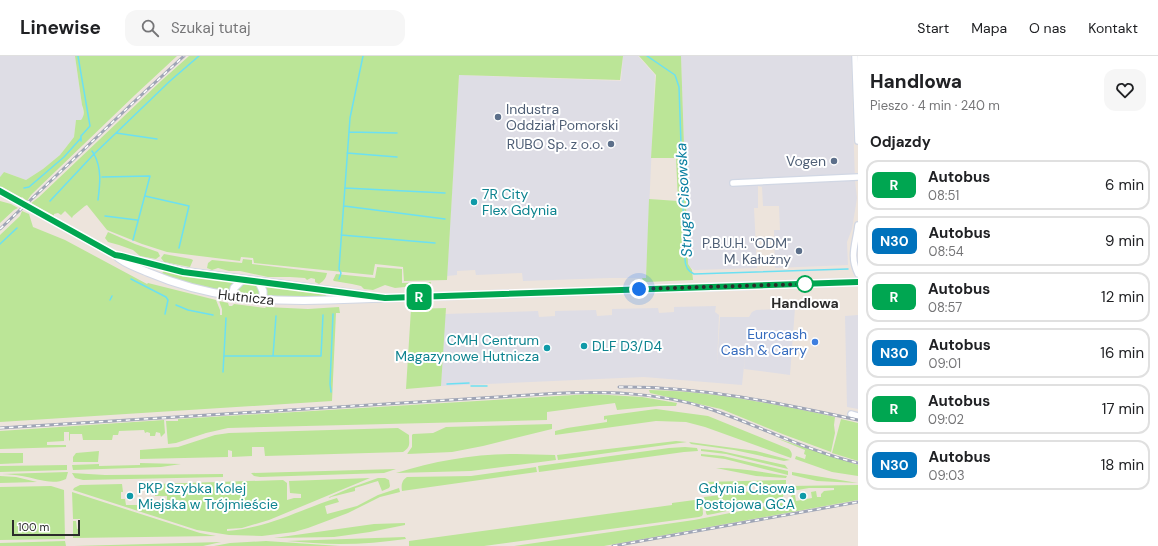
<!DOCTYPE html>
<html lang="pl">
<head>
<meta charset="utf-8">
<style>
  body { margin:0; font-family:"DM Sans",sans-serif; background:#f6f6f6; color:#202124; height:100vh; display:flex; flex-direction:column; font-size:15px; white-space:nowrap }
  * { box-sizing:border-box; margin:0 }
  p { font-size:13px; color:#757577 }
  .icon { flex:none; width:22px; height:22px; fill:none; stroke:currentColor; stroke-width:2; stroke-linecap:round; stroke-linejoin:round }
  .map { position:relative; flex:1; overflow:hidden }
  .drawer { display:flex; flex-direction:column; background:#fff; width:300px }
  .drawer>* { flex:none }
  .badge { padding:0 8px; border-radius:6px; font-size:14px; line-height:26px }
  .scale { position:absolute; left:12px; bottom:10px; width:68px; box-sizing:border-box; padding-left:4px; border:2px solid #2b2b2b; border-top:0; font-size:11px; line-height:14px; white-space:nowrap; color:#2b2b2b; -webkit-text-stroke:3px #fff; paint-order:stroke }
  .you { position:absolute; width:20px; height:20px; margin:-10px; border:3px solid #fff; border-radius:50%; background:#1a73e8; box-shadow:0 0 0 6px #1a73e833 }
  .map>.badge { position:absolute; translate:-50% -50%; box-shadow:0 0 0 2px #fff }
  h2 { padding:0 12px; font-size:15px; line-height:36px }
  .round { display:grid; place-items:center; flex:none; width:42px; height:42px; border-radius:12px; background:#f6f6f6 }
  .head { display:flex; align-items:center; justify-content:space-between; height:68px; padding:0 12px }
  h1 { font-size:19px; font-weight:800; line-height:30px }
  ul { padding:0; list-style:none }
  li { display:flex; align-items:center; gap:12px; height:50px; margin:0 8px 6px; padding:0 4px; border:2px solid #e0e0e0; border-radius:12px }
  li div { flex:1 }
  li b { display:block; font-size:15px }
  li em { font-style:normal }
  li .badge { min-width:44px; font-weight:700; text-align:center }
  header { display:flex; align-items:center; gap:24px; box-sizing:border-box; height:56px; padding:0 20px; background:#fff; border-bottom:1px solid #e0e0e0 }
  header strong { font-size:19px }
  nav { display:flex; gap:22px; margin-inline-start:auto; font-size:14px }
  .search { width:280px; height:36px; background:#f6f6f6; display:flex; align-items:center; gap:10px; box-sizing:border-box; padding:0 14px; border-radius:12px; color:#757577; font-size:15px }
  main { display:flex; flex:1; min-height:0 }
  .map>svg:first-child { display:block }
</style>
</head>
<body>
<header>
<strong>Linewise</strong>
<div class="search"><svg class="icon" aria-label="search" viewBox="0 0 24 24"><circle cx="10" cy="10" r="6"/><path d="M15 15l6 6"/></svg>Szukaj tutaj</div>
<nav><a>Start</a><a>Mapa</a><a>O nas</a><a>Kontakt</a></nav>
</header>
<main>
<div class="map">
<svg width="858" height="490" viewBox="0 0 858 490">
  <rect width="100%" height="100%" fill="#ede4dc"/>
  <!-- industrial -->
  <path fill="#dedde5" d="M0 0H75L82 49 83 54V62L81 64H76L74 81 60 99 43 113 26 124 4 116 0 121Z
    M623 0H638L655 19 646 222H610L523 225 522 217 476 219 475 214 457 215V219L447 220 459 19 621 25Z
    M681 0H851L855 125 857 142 852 173 847 186 848 209 775 212 774 174H780L779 150H763L762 131 758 130V152H754L757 212 694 214 690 211 688 208Z
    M716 250 715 256 719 259 717 309 720 261H749L752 256 756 254 795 252 790 319 744 313 745 301 742 329 644 321 441 330 445 258 538 255 539 261 555 260V255L596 254 597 260 612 259V253L658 252 659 257 674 256V251Z
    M858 259V353L847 351 845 260Z"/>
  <!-- green -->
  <path fill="#bbe597" d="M75 0H177L135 39 31 139 27 145 22 141 20 143 0 131V121L4 116 26 124 43 113 60 99 74 81 76 64H81C85 59 84 54 82 49Z
    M189 0H623L620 24 459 19 447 224 404 225 403 211 375 208 373 219 254 207 253 202 241 201 240 205 167 196 142 188 107 174 87 149 85 150 73 160 72 162 65 155 61 159 58 157 54 158V160H52L30 148 39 141 161 25Z
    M639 0H681L688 208 692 214 693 224 647 226 643 225 642 222H646L649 143 678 145 676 102H651L656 19Z
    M0 145 11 148 18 152 14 154 0 167Z
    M22 155 29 158 33 171 65 184 147 228 148 227 216 244 220 254V259H222V253L219 245 228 247 229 250H232L234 248 265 252 266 251 308 253 339 251 340 257H336L332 345 0 366V179L20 160Z
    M108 176 135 188 158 196 160 200 156 203 140 200 133 194 119 189 108 186 105 182Z
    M164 198 191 203 193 204 190 211 164 206 161 202Z
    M243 203 252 204V208L327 217C326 222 324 225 319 228L315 226V223L311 222 307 224 305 222 290 221H268L240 215H229L218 212 212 214 207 212 208 207 212 204 242 207Z
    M377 211 402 213V227L431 226 430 232 427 233 405 231 395 232 385 229 373 234 364 233 361 230 352 228 334 225 333 224 336 218 375 222Z
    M164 215 200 221 236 226 230 237 174 225 161 218Z
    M250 227 258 231 261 241 236 239V234L241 229Z
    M263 229 324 236 326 239 325 241H267Z
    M446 252 441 330 406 333 411 253Z
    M649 334C712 335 774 348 835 361L834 369 835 377 831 396 785 379 721 353 650 337Z
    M591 338 642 341 677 347 676 350H659L617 354 615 347 547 356V364L228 372 206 377 176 387 168 388 166 365H178V363Z
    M656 353 708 360 789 393C791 395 793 398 791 402L705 371 686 366 656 365 555 379V375L567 372 607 366V363L604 364V360Z
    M841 363 858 367V405L832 397Z
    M164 364 165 377 161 381 160 377 156 376 155 380H150V377L147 376 145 377 144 374 119 375 118 379H113L112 384H83L82 378H70V385L69 384V376H64V385L47 386V389H66V391L0 393V375Z
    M552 368V373L483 390 452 396 407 398 412 391V379L413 378 433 377 446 371Z
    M398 372 409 379C409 388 411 391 403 396L265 400 264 391H252V400L232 401V395L228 394V401L140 403V394L178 391 215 379 229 377Z
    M776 382 858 409V420L832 416 795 403 796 400 805 403 806 399 804 398 805 394Z
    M676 385 687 386 558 404 557 399Z
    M689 386 756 395 790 404 784 405 734 394 691 388Z
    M685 391 697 392 698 395 684 396 539 416 538 410 669 392Z
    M701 393 721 395 780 408 785 409 788 413 726 398 701 395Z
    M99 395 98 406H73V401L76 397Z
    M0 397H23V407L0 408Z
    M516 398 555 399 556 404 471 415 396 417C435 405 474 398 516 398Z
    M701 398 723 400 788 415V419L725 403 701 400Z
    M140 407 181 408 161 411 73 414 72 409 99 408V410L140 409Z
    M67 409V414L0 416V410Z
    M536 411 537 416 402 435C401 429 402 424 407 421L471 420Z
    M716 412C740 412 763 416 787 420L786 422 756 420Z
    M396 413 384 417 260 421 254 420 251 417Z
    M68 416 66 423C52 430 36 422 22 420 15 419 9 418 2 418Z
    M792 416 858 427 817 425 792 419Z
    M72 417 105 419 223 418V421L83 424 75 422Z
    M0 420 16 421 37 426 0 427Z
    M370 422 269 464 242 472 227 473V475C269 472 298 454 337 442L339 446 325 450 327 458 357 450 378 439 399 432 400 436 380 441 348 457 308 472 294 476 262 480 229 479 197 474 73 434 74 432 80 429 122 428 123 436H121V443H125L126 449H148L149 453 155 452V448L167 447V440H155V428L283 424 287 427V444L294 442H301V438L290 437 289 425Z
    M378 422H385L389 424 390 430 389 432 382 435 378 425 355 432V435L327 442 350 432Z
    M786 424V428L755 430 703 428V426Z
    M858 429V444L604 490H514L694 464 787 446 792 439H795L796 445 812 442 811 436 816 435 817 441H821V438L824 435 834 434V432H809L792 435 789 433V430Z
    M51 430 64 434 65 483 0 484V431Z
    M785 431 783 441 778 444 713 458 707 459 706 457 704 441Z
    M72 436 200 477 216 480 73 482V465H76L77 473 80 472V463H73Z
    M702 443 703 458 702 460 699 461 484 490H409V485L672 449V447Z
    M405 467V469L370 476 334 481 274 482 374 468Z
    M405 481 406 483C384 486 362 488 340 488 322 488 304 486 287 485Z
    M65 485 66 490H0V487Z
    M266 485 340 490H214L230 487Z
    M221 486 203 490H74Z"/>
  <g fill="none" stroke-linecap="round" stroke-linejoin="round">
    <!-- stream -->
    <path stroke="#6ce0f2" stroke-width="1.5" d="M78 0 90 70 81 80V85
      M647 0 675 19 679 31 685 203C685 210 687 215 694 218L848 213
      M349 76 397 77
      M116 77 170 25 199 0
      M347 97 397 101
      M102 121 150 120 133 184
      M24 132 29 131 64 101 81 82
      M345 132 445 137
      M145 140 189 150 179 192
      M98 144C100 128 102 113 94 98L116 77 157 83
      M50 145 94 98 92 95
      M344 150 445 163
      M105 160 137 164
      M341 179 435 187
      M0 188 17 172
      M131 223 166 241 168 244 165 258
      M339 223 341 217 339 213 350 62 363 0
      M110 244 112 240
      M176 249 188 254 213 259
      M224 300H321L323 259
      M273 300 276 260
      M223 316 226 262
      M447 328 469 327
      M471 330H487
      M331 336 330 328 333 258"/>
    <!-- minor casing -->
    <g stroke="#d1d7e4" stroke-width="8">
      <path id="minor" d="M855 0 858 85
        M733 127 858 121
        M858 169C856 187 849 200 858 218
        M851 358 858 360"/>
    </g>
    <!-- secondary casing -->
    <g stroke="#d1d7e4" stroke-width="9">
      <path id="secondary" d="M0 135 115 199C124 208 136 211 147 216 208 242 264 246 329 244L858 226
        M115 199 121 200 183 215 365 239
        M259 226 263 235V244
        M232 240 234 232 242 224"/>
    </g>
    <!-- minor -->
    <use href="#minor" stroke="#fff" stroke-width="5.5"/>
    <!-- secondary -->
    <use href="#secondary" stroke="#fff" stroke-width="7"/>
    <!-- rail casing -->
    <g stroke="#9fa5b6" stroke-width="3">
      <path id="rail" d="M0 173 137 43 184 0
        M619 331C700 330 779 347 858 364
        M0 372 545 338C600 335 656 335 710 353 760 370 807 395 858 407
        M613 490 858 446"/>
    </g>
    <!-- rail -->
    <use href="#rail" stroke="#fff" stroke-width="1.5" stroke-dasharray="4.5" stroke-linecap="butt"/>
  </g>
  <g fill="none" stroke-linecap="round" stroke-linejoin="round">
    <!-- line casing -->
    <g stroke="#fff" stroke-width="9">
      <path id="line" d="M0 135 115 199 121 200 183 216 385 242 858 226"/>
    </g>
    <!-- line -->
    <use href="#line" stroke="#00a651" stroke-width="6"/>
    <!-- walk -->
    <path stroke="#2b2b2b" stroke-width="4" stroke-dasharray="0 7.2" d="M639 233 805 228"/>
  </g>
  <!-- markers -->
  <g fill="#5c6f8a" stroke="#fff" stroke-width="1.5">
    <circle cx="498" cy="61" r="4"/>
    <circle cx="611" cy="88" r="4"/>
    <circle cx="834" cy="105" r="4"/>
    <circle cx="799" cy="195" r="4"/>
  </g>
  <g fill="#0f9aa8" stroke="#fff" stroke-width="1.5">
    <circle cx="474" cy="146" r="4"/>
    <circle cx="584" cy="290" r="4"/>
    <circle cx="547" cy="292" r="4"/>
    <circle cx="130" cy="440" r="4"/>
    <circle cx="803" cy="440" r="4"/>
  </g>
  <circle fill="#fff" stroke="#00a651" stroke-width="2" cx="805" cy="228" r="8"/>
  <circle fill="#3f7fe0" stroke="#fff" stroke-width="1.5" cx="815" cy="286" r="4"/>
  <g text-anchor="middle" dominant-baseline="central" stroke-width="4" stroke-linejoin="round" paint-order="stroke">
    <!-- service labels -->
    <g font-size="14" fill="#4e5e75" stroke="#fff" text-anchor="end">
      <text x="506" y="53" text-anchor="start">Industra<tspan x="506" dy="16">Oddział Pomorski</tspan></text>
      <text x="603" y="88">RUBO Sp. z o.o.</text>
      <text x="826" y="105">Vogen</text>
      <text x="791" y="187">P.B.U.H. "ODM"<tspan x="791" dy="16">M. Kałużny</tspan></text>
    </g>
    <!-- culture labels -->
    <g font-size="14" fill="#0d838f" stroke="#fff" text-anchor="start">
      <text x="482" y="138">7R City<tspan x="482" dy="16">Flex Gdynia</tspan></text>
      <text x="539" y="284" text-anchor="end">CMH Centrum<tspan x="539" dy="16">Magazynowe Hutnicza</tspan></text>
      <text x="592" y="290">DLF D3/D4</text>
      <text x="138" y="432">PKP Szybka Kolej<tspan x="138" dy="16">Miejska w Trójmieście</tspan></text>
      <text x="795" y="432" text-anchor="end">Gdynia Cisowa<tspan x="795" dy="16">Postojowa GCA</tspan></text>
    </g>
    <!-- street labels -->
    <g font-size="14" fill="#2b2b2b" stroke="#fff">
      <text transform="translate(246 241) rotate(6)">Hutnicza</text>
    </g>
    <!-- stop labels -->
    <g font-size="14" font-weight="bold" fill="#2b2b2b" stroke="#fff">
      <text x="805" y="247">Handlowa</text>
    </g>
    <!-- shop labels -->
    <g font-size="14" fill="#366cbe" stroke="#fff" text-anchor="end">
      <text x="807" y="278">Eurocash<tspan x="807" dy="16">Cash &amp; Carry</tspan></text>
    </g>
    <!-- water labels -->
    <g font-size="15" font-style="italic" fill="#097fa0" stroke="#fff">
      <text transform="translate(684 144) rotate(-93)">Struga Cisowska</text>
    </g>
  </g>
</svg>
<div class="scale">100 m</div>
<div class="you" style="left:639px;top:233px"></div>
<b class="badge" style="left:419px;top:241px;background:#00a651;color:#fff">R</b>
</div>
<section class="drawer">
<div class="head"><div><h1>Handlowa</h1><p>Pieszo · 4 min · 240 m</p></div><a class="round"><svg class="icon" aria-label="heart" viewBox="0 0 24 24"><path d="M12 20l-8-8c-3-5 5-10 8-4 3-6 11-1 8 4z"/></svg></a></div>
<h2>Odjazdy</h2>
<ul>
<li><span class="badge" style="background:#00a651;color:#fff">R</span><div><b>Autobus</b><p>08:51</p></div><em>6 min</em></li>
<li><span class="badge" style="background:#0072bc;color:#fff">N30</span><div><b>Autobus</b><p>08:54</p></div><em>9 min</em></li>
<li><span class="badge" style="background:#00a651;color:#fff">R</span><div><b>Autobus</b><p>08:57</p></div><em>12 min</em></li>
<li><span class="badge" style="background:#0072bc;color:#fff">N30</span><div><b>Autobus</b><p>09:01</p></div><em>16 min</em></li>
<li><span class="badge" style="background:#00a651;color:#fff">R</span><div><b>Autobus</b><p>09:02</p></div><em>17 min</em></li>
<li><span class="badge" style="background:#0072bc;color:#fff">N30</span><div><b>Autobus</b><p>09:03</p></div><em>18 min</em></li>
</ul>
</section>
</main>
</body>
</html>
